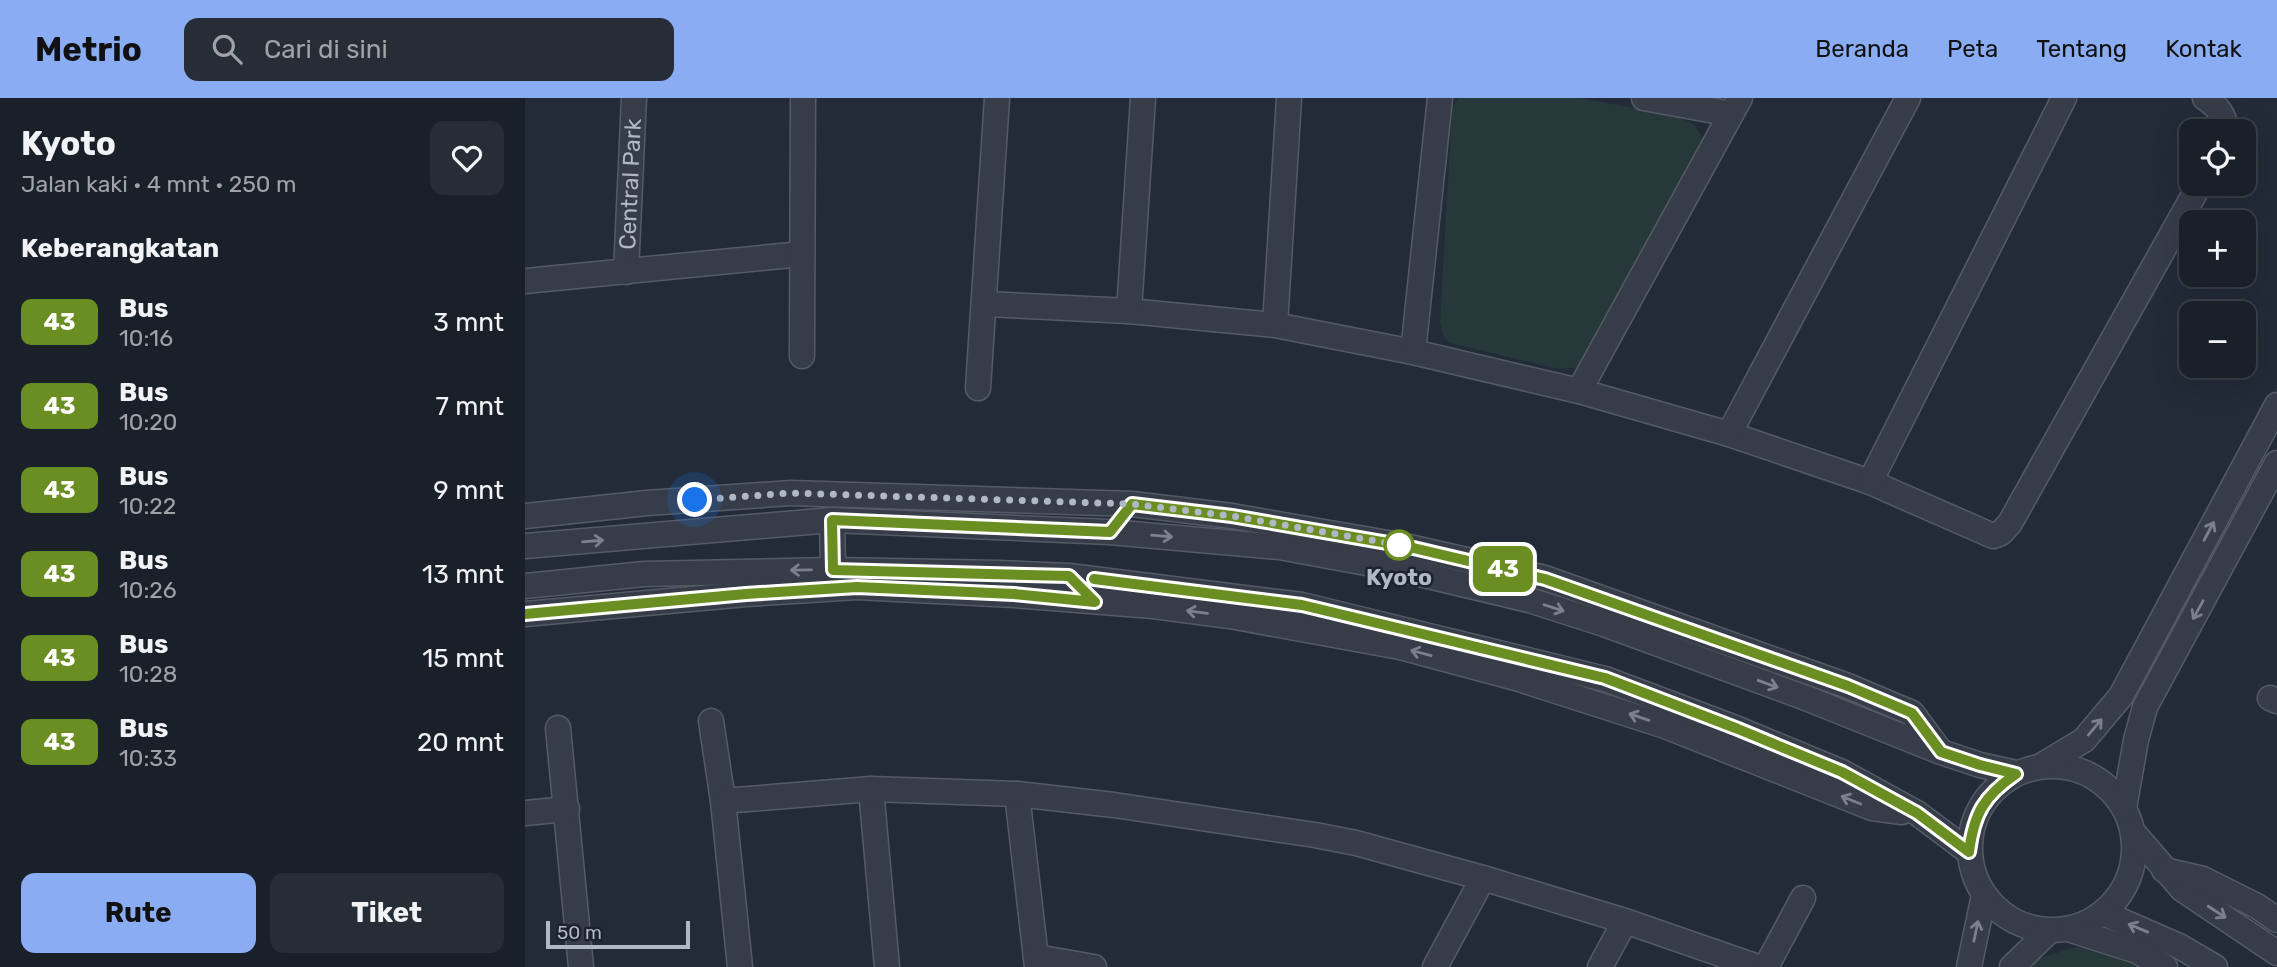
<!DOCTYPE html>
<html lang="id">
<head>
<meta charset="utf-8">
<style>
  body { margin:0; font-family:Rubik,sans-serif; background:#272d36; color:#f1f3f6; height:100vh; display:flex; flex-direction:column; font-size:26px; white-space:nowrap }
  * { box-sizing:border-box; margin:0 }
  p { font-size:23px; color:#9fa3a8 }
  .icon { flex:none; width:38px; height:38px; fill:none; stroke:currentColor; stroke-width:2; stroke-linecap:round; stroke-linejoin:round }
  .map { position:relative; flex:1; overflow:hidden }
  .details { display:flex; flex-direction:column; background:#1a202a; width:525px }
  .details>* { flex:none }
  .badge { padding:0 14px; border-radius:10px; font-size:24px; line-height:46px }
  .buttons { position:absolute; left:1654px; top:21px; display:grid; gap:14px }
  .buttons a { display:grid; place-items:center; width:77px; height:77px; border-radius:14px; background:#1a202a; box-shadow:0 7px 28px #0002,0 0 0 2px #383e47; font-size:35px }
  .scale { position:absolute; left:21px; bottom:18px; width:144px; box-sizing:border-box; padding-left:7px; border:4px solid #b1b8c5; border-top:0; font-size:19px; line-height:24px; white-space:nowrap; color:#b1b8c5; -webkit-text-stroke:5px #1c222e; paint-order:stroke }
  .you { position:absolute; width:35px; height:35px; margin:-18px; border:5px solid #fff; border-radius:50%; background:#1a73e8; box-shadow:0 0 0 10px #1a73e833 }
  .map>.badge { position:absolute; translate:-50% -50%; box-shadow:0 0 0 4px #fff }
  h2 { padding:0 21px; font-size:26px; line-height:63px }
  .round { display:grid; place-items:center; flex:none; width:74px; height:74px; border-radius:14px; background:#272d36 }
  .headline { display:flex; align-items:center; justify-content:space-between; height:119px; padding:0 21px }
  h1 { font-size:33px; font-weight:700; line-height:52px }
  .primary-button { display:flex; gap:14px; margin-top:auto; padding:14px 21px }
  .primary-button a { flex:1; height:80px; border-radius:14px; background:#8aacf2; color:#111; font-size:28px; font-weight:700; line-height:80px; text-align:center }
  .primary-button a+a { background:#272d36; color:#f1f3f6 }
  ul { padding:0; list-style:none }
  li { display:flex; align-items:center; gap:21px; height:84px; padding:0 21px }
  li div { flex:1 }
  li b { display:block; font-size:26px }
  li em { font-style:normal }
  li .badge { min-width:77px; font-weight:700; text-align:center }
  header { display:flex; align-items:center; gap:42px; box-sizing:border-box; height:98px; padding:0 35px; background:#8aacf2; color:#111 }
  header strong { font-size:33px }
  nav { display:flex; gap:38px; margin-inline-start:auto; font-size:24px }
  .search { width:490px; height:63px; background:#272d36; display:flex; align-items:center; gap:18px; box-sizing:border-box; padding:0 24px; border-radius:14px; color:#9fa3a8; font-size:26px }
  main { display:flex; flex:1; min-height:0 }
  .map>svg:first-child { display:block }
</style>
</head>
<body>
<header>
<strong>Metrio</strong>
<div class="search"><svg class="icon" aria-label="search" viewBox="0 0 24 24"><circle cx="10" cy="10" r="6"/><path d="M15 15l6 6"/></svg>Cari di sini</div>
<nav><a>Beranda</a><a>Peta</a><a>Tentang</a><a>Kontak</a></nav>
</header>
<main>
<section class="details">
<div class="headline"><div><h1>Kyoto</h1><p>Jalan kaki · 4 mnt · 250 m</p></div><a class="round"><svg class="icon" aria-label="heart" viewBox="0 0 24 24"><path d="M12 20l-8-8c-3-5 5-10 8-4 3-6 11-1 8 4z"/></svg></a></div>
<h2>Keberangkatan</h2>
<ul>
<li><span class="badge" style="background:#6b8e23;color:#fff">43</span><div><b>Bus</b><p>10:16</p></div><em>3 mnt</em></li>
<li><span class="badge" style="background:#6b8e23;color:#fff">43</span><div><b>Bus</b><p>10:20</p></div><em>7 mnt</em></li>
<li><span class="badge" style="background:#6b8e23;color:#fff">43</span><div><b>Bus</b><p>10:22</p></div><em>9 mnt</em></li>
<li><span class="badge" style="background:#6b8e23;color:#fff">43</span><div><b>Bus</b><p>10:26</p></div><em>13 mnt</em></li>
<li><span class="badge" style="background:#6b8e23;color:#fff">43</span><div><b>Bus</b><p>10:28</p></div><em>15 mnt</em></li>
<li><span class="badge" style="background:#6b8e23;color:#fff">43</span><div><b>Bus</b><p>10:33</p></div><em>20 mnt</em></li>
</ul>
<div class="primary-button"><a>Rute</a><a>Tiket</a></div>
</section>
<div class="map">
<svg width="1752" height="869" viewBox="0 0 1752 869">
  <rect width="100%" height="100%" fill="#232b38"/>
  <!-- green -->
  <path fill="#26383a" d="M934 0H1055L1152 18 1169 27 1177 39 1176 62 1060 266 1049 270 1034 271 925 245 919 239 915 225 927 10Z
    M1550 849 1587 852 1618 869H1501L1506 863Z"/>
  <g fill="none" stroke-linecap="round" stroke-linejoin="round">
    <!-- minor casing -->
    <g stroke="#545b67" stroke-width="27">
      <g id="minor">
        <path d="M1119 0 1206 16"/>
        <path d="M1680 0C1693 9 1700 17 1701 33"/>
        <path id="s1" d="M101 174 109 0"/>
        <path d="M0 183 277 156"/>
        <path d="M460 206 604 213 750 227 888 254 1054 293 1204 336 1345 384 1468 438 1476 435 1485 425 1675 86"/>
        <path d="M604 213 618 0"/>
        <path d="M750 227 764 0"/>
        <path d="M888 254 915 0"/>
        <path d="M277 258 278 0"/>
        <path d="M453 290 472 0"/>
        <path d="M1054 293 1215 0"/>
        <path d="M1204 336 1383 0"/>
        <path d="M1345 384 1539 0"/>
        <path d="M0 418 122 405 266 395 607 406 707 418 880 448 1020 480 1323 588 1387 615 1416 654"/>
        <path d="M307 422 308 472"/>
        <path d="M0 448 307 422 585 434 754 449 874 471 1004 502 1079 526 1281 600 1416 654 1455 667 1491 675"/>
        <path d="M0 488 119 476 308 472 475 475 544 478 777 507 1080 581 1213 631 1317 674 1392 715 1444 754"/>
        <path d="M0 516 221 496 332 489 489 497 628 508 705 518 875 549 994 581 1140 628 1347 710 1377 714"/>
        <path d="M1745 600 1752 603"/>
        <path d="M186 623 198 703 215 869"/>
        <path d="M33 630 56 869"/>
        <circle cx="1527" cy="750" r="82"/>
        <path d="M1516 668 1559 642 1596 598 1752 307"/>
        <path d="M346 691 362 869"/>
        <path d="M492 696 512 869"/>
        <path d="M198 703 346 691 492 696 589 707 790 737 831 745 958 780 1100 823 1233 869"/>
        <path d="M1599 710 1611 642 1620 609 1752 365"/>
        <path d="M0 715 42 711"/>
        <path d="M1608 734 1657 791 1752 855"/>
        <path d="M1639 772 1678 781 1732 808 1752 822"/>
        <path d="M1578 815 1654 848 1690 869"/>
        <path d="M1543 831 1612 853 1640 869"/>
        <path d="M511 859 569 869"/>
        <path d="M910 869 958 780"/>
        <path d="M1075 869 1100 823"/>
        <path d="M1241 869 1278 800"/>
        <path d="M1444 869 1459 797"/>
        <path d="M1487 869 1524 833"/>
      </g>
    </g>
    <!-- minor -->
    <use href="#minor" stroke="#363d49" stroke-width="24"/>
  </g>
  <!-- one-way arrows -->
  <defs><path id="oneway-shaft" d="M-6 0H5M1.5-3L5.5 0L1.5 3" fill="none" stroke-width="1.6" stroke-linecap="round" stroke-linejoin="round" transform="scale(1.75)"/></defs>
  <g stroke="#7a818d">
    <use href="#oneway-shaft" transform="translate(1684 433) rotate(-62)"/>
    <use href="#oneway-shaft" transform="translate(637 438) rotate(5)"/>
    <use href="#oneway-shaft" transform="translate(68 443) rotate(-5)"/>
    <use href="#oneway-shaft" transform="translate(276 472) rotate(179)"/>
    <use href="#oneway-shaft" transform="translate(1029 510) rotate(18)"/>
    <use href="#oneway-shaft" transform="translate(1673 512) rotate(119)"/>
    <use href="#oneway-shaft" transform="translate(672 514) rotate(-173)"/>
    <use href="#oneway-shaft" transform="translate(896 555) rotate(-165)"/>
    <use href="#oneway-shaft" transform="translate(1243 586) rotate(20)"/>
    <use href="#oneway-shaft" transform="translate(1114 619) rotate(-161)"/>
    <use href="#oneway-shaft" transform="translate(1570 629) rotate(-50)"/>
    <use href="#oneway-shaft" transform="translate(1326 702) rotate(-158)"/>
    <use href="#oneway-shaft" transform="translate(1692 814) rotate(33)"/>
    <use href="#oneway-shaft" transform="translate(1613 830) rotate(-157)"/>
    <use href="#oneway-shaft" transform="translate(1451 833) rotate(-78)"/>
  </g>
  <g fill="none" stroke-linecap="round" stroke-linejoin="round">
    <!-- line casing -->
    <g stroke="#fff" stroke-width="16">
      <path id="line" d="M0 516 221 496 332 489 489 496 570 504 544 478 308 472 307 422 585 434 607 406 707 418 880 448 1020 481 1323 588 1387 615 1416 654 1455 667 1491 676C1459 698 1449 715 1444 754L1392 715 1317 674 1213 631 1080 580 777 507 569 481"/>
    </g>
    <!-- line -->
    <use href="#line" stroke="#6b8e23" stroke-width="10"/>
    <!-- walk -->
    <path stroke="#b1b8c5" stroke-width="7" stroke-dasharray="0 12.6" d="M170 402 266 395 607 406 707 418 880 448 874 447"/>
  </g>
  <!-- markers -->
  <circle fill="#fff" stroke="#6b8e23" stroke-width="3.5" cx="874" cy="447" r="14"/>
  <g text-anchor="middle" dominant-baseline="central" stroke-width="5" stroke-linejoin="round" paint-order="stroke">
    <!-- street labels -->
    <g font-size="23" fill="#b1b8c5" stroke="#1c222e">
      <text stroke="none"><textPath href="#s1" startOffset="88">Central Park</textPath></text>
    </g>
    <!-- stop labels -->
    <g font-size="23" font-weight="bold" fill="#b1b8c5" stroke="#1c222e">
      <text x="874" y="479">Kyoto</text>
    </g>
  </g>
</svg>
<div class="buttons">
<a><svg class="icon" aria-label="locate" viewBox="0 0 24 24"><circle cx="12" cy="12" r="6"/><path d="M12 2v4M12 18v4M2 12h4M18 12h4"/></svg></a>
<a>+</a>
<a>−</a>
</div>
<div class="scale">50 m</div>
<div class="you" style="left:170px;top:402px"></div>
<b class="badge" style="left:978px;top:471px;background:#6b8e23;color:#fff">43</b>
</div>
</main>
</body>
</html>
